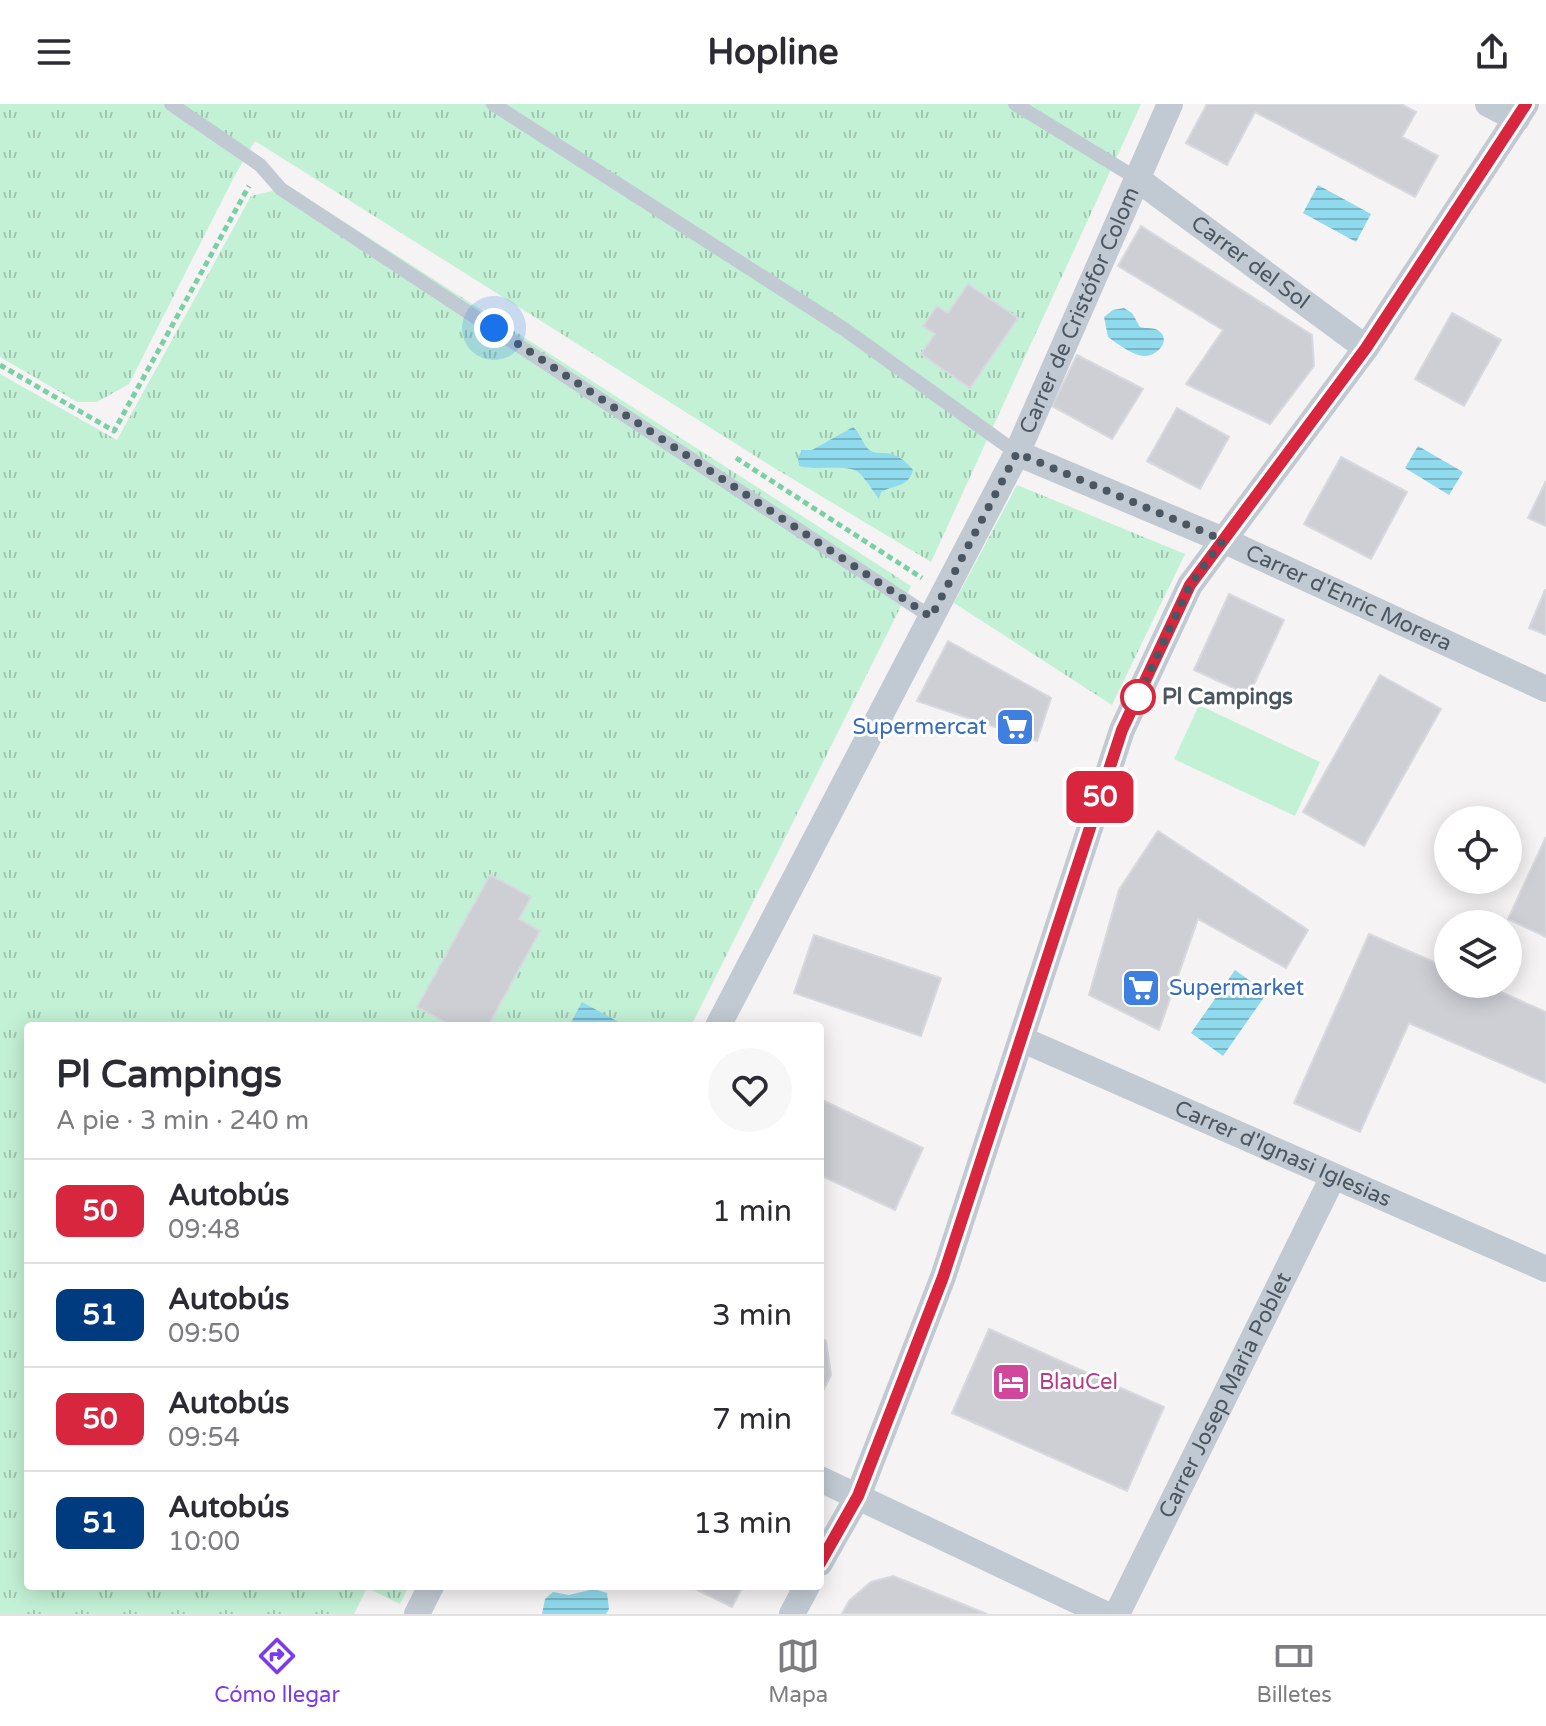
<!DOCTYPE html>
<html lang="es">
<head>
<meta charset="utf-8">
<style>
  body { margin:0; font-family:"Varela Round",sans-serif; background:#f7f7f7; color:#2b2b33; height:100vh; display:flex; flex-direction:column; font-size:30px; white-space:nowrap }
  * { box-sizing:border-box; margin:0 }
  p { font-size:26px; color:#7c7c81 }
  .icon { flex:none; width:44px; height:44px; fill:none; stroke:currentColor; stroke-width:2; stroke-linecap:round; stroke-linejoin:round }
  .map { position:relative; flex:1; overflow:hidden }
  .details { position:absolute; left:24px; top:918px; width:800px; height:568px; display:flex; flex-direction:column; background:#fff; border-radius:8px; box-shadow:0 4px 20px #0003 }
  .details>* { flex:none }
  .badge { padding:0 16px; border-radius:12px; font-size:28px; line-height:52px }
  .tools { position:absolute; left:1434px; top:702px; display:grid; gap:16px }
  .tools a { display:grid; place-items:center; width:88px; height:88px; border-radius:50%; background:#fff; box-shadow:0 4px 20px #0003; font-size:40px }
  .you { position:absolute; width:40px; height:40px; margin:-20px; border:6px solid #fff; border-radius:50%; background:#1a73e8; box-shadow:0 0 0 12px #1a73e833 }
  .map>.badge { position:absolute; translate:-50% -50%; box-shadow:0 0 0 4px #fff }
  .round { display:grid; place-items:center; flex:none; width:84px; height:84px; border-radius:42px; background:#f7f7f7 }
  .summary { display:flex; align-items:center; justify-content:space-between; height:136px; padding:0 32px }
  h1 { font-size:38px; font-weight:800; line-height:60px }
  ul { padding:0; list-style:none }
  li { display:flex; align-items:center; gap:24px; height:104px; padding:0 32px; border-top:2px solid #e1e1e2 }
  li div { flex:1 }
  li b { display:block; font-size:30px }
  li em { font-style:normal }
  li .badge { min-width:88px; font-weight:700; text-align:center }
  header { display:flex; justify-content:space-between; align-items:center; height:104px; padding:0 32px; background:#fff; font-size:36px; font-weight:800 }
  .tab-bar { display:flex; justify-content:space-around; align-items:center; height:112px; border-top:2px solid #e1e1e2; background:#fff; font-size:22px; color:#7c7c81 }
  .tab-bar a { display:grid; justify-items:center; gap:4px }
  .tab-bar .current { color:#7c3aed }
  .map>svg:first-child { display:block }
</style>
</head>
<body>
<header><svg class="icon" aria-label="menu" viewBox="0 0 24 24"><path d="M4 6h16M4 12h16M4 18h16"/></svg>Hopline<svg class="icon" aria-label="share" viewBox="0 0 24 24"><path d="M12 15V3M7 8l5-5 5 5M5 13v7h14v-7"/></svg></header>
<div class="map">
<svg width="1546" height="1510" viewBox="0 0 1546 1510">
  <defs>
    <pattern id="grass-tufts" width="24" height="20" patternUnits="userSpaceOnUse" patternTransform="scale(2)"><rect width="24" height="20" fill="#c3f1d5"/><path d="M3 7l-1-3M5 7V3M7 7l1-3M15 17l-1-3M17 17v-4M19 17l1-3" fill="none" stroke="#a0c6b0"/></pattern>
    <pattern id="water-rules" width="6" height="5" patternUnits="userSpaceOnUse" patternTransform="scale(2)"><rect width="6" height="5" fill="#90daee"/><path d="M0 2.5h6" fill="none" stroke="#78b4c4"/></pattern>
  </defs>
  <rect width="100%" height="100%" fill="#f5f3f3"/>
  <!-- grass -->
  <path fill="url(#grass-tufts)" d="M0 0H1141L931 458 776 365 255 37 234 73 129 280 97 298H77L0 253Z
    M290 83 911 482 691 922H28V1482H409L400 1500 367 1484 354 1510H0V270L117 336 251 92Z
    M1017 381 1185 450 1112 601 954 499Z"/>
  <!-- pitch -->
  <path fill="#c3f1d5" d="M1199 601 1320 658 1295 712 1174 655Z"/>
  <!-- water -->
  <path fill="url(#water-rules)" d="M1318 81 1371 110 1356 138 1303 109Z
    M1124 204 1132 209 1140 223C1146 225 1155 223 1159 227 1172 237 1156 253 1143 252 1131 250 1118 240 1108 233L1104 213 1113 206Z
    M853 323C861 329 863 344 873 348 875 349 883 349 886 349 897 350 906 357 913 366 908 384 895 380 881 388L879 395C872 386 866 375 858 368 846 360 818 367 799 362L798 354 802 346H812Z
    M1418 342 1463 368 1449 391 1405 364Z
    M1235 866 1267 889 1223 952 1191 929Z
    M582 898 626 922H569Z
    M594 1485 607 1489 609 1505 606 1510H542L545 1495 553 1488 569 1491Z"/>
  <!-- building -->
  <path fill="#cdcfd5" stroke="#d7d9de" stroke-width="2" d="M1207 0H1401L1416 8 1402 33 1438 52 1415 93 1255 8 1227 61 1186 39Z
    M1141 122 1312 231 1314 262 1270 320 1186 280 1223 226 1118 162Z
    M968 180 1018 214 970 284 921 250 935 230 923 222 937 202 948 209Z
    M1452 209 1501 236 1464 302 1415 275Z
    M1077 251 1143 285 1112 335 1052 302Z
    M1177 304 1229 333 1200 385 1147 357Z
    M1341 353 1407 388 1371 455 1304 420Z
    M1546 377V422L1528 414Z
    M1545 486H1546V531L1529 524Z
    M1229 490 1284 516 1249 591 1194 566Z
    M948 537 1051 594 1037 637 917 597Z
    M1380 571 1441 605 1364 742 1303 708Z
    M1158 727 1308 826 1286 864 1198 815 1159 926 1089 891 1119 786Z
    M1546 733V833L1508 815Z
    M490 771 531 793 519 815 540 827 488 922H452L417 903Z
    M1369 830 1448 864V880H1483L1546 908V979L1409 919 1360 1028 1294 999Z
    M814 831 941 874 921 932 794 889Z
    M820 995 923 1044 895 1106 820 1071Z
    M989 1225 1164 1303 1127 1387 952 1309Z
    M820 1234 826 1237 831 1271 820 1293Z
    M893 1472 987 1510H842L849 1497 871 1478Z
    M689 1482H743L732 1503Z"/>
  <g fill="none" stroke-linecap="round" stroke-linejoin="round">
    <!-- path -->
    <path stroke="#7ad0a6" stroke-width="5" stroke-dasharray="6 4" stroke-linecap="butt" d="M0 261 114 327 249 82
      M736 354 922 474"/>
    <!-- service -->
    <path stroke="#c1cad2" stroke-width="14" d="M171 0 260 61 281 85 931 513
      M493 0 844 225 1017 349
      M1015 0 1136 74"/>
    <!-- minor -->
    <g stroke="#c1cad2" stroke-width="26">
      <path d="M1488 0 1517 15"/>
      <path id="s1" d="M1136 74 1366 244"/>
      <path id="s2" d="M1017 349 1223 436 1546 585"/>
      <path id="s3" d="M718 922 1017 349 1170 0"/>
      <path id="s4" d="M1021 935 1546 1165"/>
      <path d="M820 1375 1105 1510"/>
      <path d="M820 1459 858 1392 943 1173 1122 626 1190 481 1366 244 1526 0"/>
      <path d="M417 1510 431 1482"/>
      <path d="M792 1510 807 1482"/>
      <path id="s5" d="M1117 1510 1333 1073"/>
    </g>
  </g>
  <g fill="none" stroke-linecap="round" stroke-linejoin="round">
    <!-- line casing -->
    <g stroke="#fff" stroke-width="18">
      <path id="line" d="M820 1459 858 1392 943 1173 1122 626 1190 481 1366 244 1526 0"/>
    </g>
    <!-- line -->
    <use href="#line" stroke="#d7263d" stroke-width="12"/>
    <!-- walk -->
    <path stroke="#4a5661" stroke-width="8" stroke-dasharray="0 14.4" d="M494 224 931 513 1017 349 1223 436 1190 481 1138 593"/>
  </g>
  <!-- icons -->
  <defs>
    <g id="supermarket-square" transform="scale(2)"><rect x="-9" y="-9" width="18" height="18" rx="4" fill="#3f7fe0" stroke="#fff"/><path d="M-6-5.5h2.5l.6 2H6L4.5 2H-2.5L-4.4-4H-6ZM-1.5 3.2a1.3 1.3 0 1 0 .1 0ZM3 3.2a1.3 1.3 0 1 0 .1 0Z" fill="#fff"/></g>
    <g id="hotel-square" transform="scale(2)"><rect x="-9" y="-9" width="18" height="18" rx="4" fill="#d1479c" stroke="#fff"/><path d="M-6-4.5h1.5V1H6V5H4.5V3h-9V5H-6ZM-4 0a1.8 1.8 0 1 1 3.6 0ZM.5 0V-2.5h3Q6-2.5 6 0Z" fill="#fff"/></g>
  </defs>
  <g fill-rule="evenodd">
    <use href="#supermarket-square" x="1015" y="623"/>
    <use href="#supermarket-square" x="1141" y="884"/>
    <use href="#hotel-square" x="1011" y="1278"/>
  </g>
  <!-- markers -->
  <circle fill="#fff" stroke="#d7263d" stroke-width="4" cx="1138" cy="593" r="16"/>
  <g text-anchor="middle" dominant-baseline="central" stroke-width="6" stroke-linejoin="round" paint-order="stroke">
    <!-- street labels -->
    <g font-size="22" fill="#4a5661" stroke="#fff">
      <text stroke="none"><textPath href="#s1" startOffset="142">Carrer del Sol</textPath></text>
      <text stroke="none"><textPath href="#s3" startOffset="802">Carrer de Cristófor Colom</textPath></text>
      <text stroke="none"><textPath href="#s2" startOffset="362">Carrer d'Enric Morera</textPath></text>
      <text stroke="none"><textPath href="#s4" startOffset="286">Carrer d'Ignasi Iglesias</textPath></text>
      <text stroke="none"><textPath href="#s5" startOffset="244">Carrer Josep Maria Poblet</textPath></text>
    </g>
    <!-- stop labels -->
    <g font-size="22" font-weight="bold" fill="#4a5661" stroke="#fff" text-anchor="start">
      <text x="1162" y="593">Pl Campings</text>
    </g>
    <!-- shop labels -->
    <g font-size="22" fill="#366cbe" stroke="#fff" text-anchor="end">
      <text x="987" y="623">Supermercat</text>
      <text x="1169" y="884" text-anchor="start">Supermarket</text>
    </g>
    <!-- hotel labels -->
    <g font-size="22" fill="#b23c85" stroke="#fff" text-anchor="start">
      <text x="1039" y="1278">BlauCel</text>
    </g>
  </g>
</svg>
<div class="tools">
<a><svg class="icon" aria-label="locate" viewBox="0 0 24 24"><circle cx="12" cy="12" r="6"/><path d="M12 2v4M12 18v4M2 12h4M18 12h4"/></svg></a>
<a><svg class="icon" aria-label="layers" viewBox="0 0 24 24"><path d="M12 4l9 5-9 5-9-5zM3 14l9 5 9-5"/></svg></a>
</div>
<div class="you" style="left:494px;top:224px"></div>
<b class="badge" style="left:1100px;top:693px;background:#d7263d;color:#fff">50</b>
<section class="details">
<div class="summary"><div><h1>Pl Campings</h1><p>A pie · 3 min · 240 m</p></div><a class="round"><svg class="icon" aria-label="heart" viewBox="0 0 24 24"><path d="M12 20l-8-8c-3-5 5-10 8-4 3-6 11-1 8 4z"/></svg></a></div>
<ul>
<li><span class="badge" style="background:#d7263d;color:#fff">50</span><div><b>Autobús</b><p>09:48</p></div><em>1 min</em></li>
<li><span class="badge" style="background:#003b80;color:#fff">51</span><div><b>Autobús</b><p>09:50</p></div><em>3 min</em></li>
<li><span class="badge" style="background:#d7263d;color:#fff">50</span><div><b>Autobús</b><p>09:54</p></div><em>7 min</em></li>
<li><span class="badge" style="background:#003b80;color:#fff">51</span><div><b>Autobús</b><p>10:00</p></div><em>13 min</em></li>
</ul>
</section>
</div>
<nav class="tab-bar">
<a class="current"><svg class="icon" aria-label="directions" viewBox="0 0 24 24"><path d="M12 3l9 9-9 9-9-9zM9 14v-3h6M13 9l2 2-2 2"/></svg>Cómo llegar</a>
<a><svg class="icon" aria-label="map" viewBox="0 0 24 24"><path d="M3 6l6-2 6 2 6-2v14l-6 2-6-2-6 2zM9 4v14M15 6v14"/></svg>Mapa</a>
<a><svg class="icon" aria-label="tickets" viewBox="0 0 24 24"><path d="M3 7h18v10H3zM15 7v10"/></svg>Billetes</a>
</nav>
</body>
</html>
